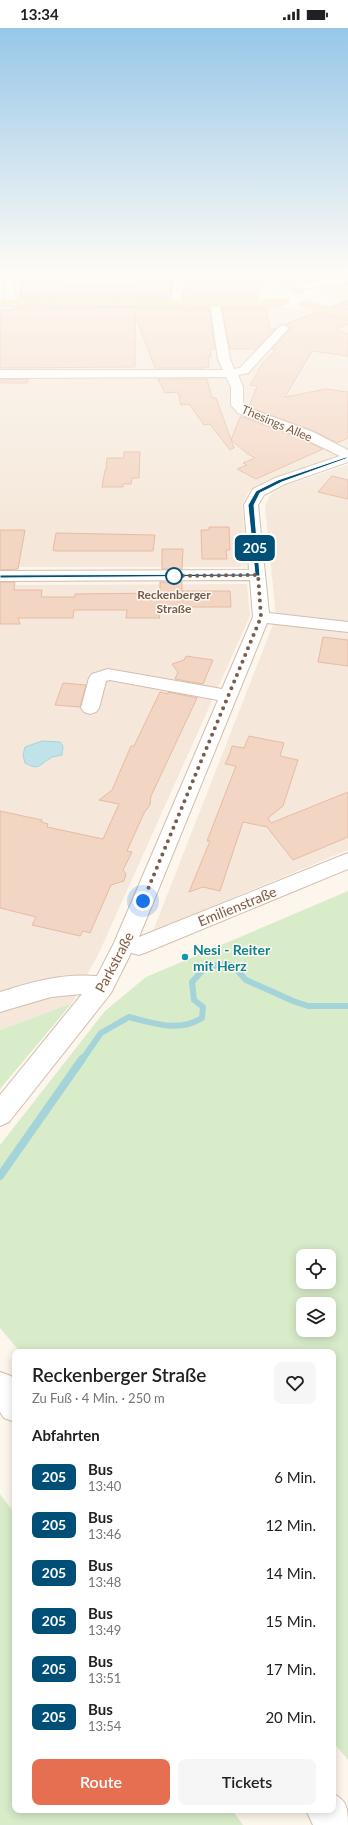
<!DOCTYPE html>
<html lang="de">
<head>
<meta charset="utf-8">
<style>
  body { margin:0; font-family:Lato,sans-serif; background:#f6f6f6; color:#202124; height:100vh; display:flex; flex-direction:column; font-size:15px; white-space:nowrap }
  * { box-sizing:border-box; margin:0 }
  p { font-size:13px; color:#757577 }
  .icon { flex:none; width:22px; height:22px; fill:none; stroke:currentColor; stroke-width:2; stroke-linecap:round; stroke-linejoin:round }
  .map { position:relative; flex:1; overflow:hidden }
  .side { position:absolute; left:12px; top:1321px; width:324px; height:464px; display:flex; flex-direction:column; background:#fff; border-radius:8px; box-shadow:0 2px 10px #0003 }
  .side>* { flex:none }
  .badge { padding:0 8px; border-radius:6px; font-size:14px; line-height:26px }
  .buttons { position:absolute; left:296px; top:1221px; display:grid; gap:8px }
  .buttons a { display:grid; place-items:center; width:40px; height:40px; border-radius:8px; background:#fff; box-shadow:0 2px 10px #0003; font-size:20px }
  .you { position:absolute; width:20px; height:20px; margin:-10px; border:3px solid #fff; border-radius:50%; background:#1a73e8; box-shadow:0 0 0 6px #1a73e833 }
  .map>.badge { position:absolute; translate:-50% -50%; box-shadow:0 0 0 2px #fff }
  h2 { padding:0 20px; font-size:15px; line-height:36px }
  .round { display:grid; place-items:center; flex:none; width:42px; height:42px; border-radius:8px; background:#f6f6f6 }
  .summary { display:flex; align-items:center; justify-content:space-between; height:68px; padding:0 20px }
  h1 { font-size:19px; font-weight:600; line-height:30px }
  .primary-button { display:flex; gap:8px; margin-top:auto; padding:8px 20px }
  .primary-button a { flex:1; height:46px; border-radius:8px; background:#e76f51; color:#fff; font-size:16px; font-weight:600; line-height:46px; text-align:center }
  .primary-button a+a { background:#f6f6f6; color:#202124 }
  ul { padding:0; list-style:none }
  li { display:flex; align-items:center; gap:12px; height:48px; padding:0 20px }
  li div { flex:1 }
  li b { display:block; font-size:15px }
  li em { font-style:normal }
  li .badge { min-width:44px; font-weight:700; text-align:center }
  .status { display:flex; justify-content:space-between; align-items:center; height:28px; padding:0 20px; background:#fff; direction:ltr }
  .status svg { height:11px; fill:currentColor }
  .map>svg:first-child { display:block }
</style>
</head>
<body>
<div class="status"><b>13:34</b><svg viewBox="0 0 49 12"><path d="M0 12V9h3v3zM5 12V6h3v6zM10 12V3h3v9zM15 12V0h3v12zM26 1h20v11H26zM47 4h2v5h-2z"/></svg></div>
<div class="map">
<svg width="348" height="1797" viewBox="0 0 348 1797">
  <rect width="100%" height="100%" fill="#fdf6ec"/>
  <!-- residential -->
  <path fill="#f5e8da" d="M18 243H84L69 270 20 272Z
    M289 243H348V281L338 278Z
    M85 277 199 280 287 279 313 283 348 295V424L272 450 249 463 242 477 247 536 239 539H0V344L59 296 62 278Z
    M348 437V822L153 903 276 589 265 478 270 467 286 457Z
    M247 556 250 588 99 925 72 975 0 1002V557Z"/>
  <!-- education -->
  <path fill="#f3e8fa" d="M84 243H170L168 247 161 253 176 254 172 272 69 270Z"/>
  <!-- green -->
  <path fill="#d8ecc9" fill-rule="evenodd" d="M348 863V1732L333 1714V1324H20L0 1300V1117L105 983 146 949ZM303 1228H329V1254H303ZM303 1276H329V1302H303Z
    M72 975 0 1061V1002Z
    M0 1466 15 1486V1782H232L243 1797H0Z"/>
  <!-- water -->
  <path fill="#bfe3e8" stroke="#a5d3da" d="M42 713 60 714 63 718 62 727C58 728 52 728 49 731 39 737 39 743 25 735L23 727 25 719Z"/>
  <g fill="none" stroke-linecap="round" stroke-linejoin="round">
    <!-- stream-far1 -->
    <path stroke="#a5d3da" stroke-width="6" d="M82 1032 101 1005 129 989C154 995 178 1005 202 990L203 979 194 972 192 954 204 941 225 935 234 939 246 952 293 973 308 978H348"/>
    <!-- stream -->
    <path stroke="#a5d3da" stroke-width="8" d="M0 1148 82 1031"/>
  </g>
  <!-- building -->
  <path fill="#f3d5c3" stroke="#e6bba3" d="M44 243H67V258H101L105 257H133L138 243H182L173 254 169 270H19L26 248H28V244Z
    M196 243H195H267L257 271H183L185 256Z
    M348 272V283L331 279Z
    M15 279 209 280 215 321H210L211 329H208L209 339H203L204 340H155L135 287V339L0 340V282L15 281Z
    M222 280 266 281 270 302 276 300 256 321H230Z
    M317 284 348 292V296L336 301 348 306V328L312 323 285 369 326 361 348 364V410L337 415 314 403 249 379 257 358 250 357 263 335 276 321H272L290 301V299L286 296Z
    M28 351 27 355H0V352Z
    M158 351H207L212 370H216L234 420 230 422 210 396 204 397 189 376 181 377 178 364 165 365Z
    M240 389H243L302 411 323 421 256 451 237 441 247 437 243 435 255 430 248 426 231 412Z
    M124 424H140L139 450H132L131 456H123V459H102L105 442H106L107 430H124Z
    M332 448 348 452V471L318 464Z
    M209 499H229L230 522H226L227 531H202L201 502H209Z
    M0 502H25L18 541 0 542Z
    M56 505 155 507 153 523H55L53 522Z
    M162 521H183L182 541H162Z
    M0 554H15L14 562H42L41 569H75V566L160 565V554H182V563H230L231 579H182V584H158L160 590H126L127 582H74L73 590H18L20 596H0Z
    M323 609 348 612V638L318 634Z
    M186 628 213 632 203 656 175 651 178 644 172 636 184 632Z
    M63 655 86 657 80 679 55 677Z
    M160 664 168 666V664L197 670 151 768 150 777 144 785 127 823 132 824 123 842 126 846 124 853 111 857 90 905 83 903 80 908 32 897 36 889 0 880V783L42 792 41 794 48 796 47 799 103 811 119 776 99 772 112 762 131 718H134Z
    M249 708 284 715 280 728 298 732 283 778 268 790 271 795 348 764V809L293 832 267 799 243 794 220 863 203 859 189 864 210 813H207L236 738 225 736 230 725 232 718 244 720Z"/>
  <g fill="none" stroke-linecap="round" stroke-linejoin="round">
    <!-- minor casing -->
    <g stroke="#d1beb0" stroke-width="2">
      <path id="minor" d="M3 243H13L16 275 15 277H7L6 275Z
        M184 243H194L184 255 180 276 179 278H171L170 276 174 254Z
        M122 246 127 249 125 251 100 256 95 253 96 251Z
        M348 249V255L292 262 287 259 292 256Z
        M215 273 220 276 230 331 234 341 240 340 280 298 284 297 289 300 248 345 238 347 243 359V376L246 379 313 404 348 422V434L285 456 264 467 258 477 269 585 348 594V604L267 595 139 909 348 825V841L147 924 139 927 131 925 111 965 9 1094 0 1098V1067L82 966 51 969 0 984V964C31 954 63 945 97 948L114 915 218 672 110 652 106 653 99 680 96 684 90 686 84 684 81 680 89 650 92 646 108 641 222 661 253 589 250 552 0 553V543L249 542 244 477 253 461 275 450 340 428 303 410 238 385 231 377V359L226 349 0 350V342H223L218 331 210 276Z
        M0 1344 11 1348 15 1354V1394L4 1390 0 1384Z
        M333 1766C348 1772 348 1783 348 1797H313L306 1782H333Z"/>
    </g>
    <!-- major casing -->
    <g stroke="#dad1cd" stroke-width="2">
      <path id="major" d="M271 243H281L303 263 298 266 294 265Z
        M85 271 254 273 284 271 289 274C284 281 248 279 239 279 159 278 80 277 0 278V272Z
        M305 273 348 285V291L301 278 300 276Z"/>
    </g>
    <!-- minor -->
    <use href="#minor" fill="#fff" fill-rule="evenodd"/>
    <!-- major -->
    <use href="#major" fill="#fbd9a5" fill-rule="evenodd"/>
  </g>
  <!-- sky -->
  <linearGradient id="sky" x2="0" y2="1"><stop stop-color="#97c7e8"/><stop offset="0.49" stop-color="#fefbf6"/><stop offset="1" stop-color="#fefbf6" stop-opacity="0"/></linearGradient>
  <rect width="348" height="494" fill="url(#sky)"/>
  <!-- line -->
  <path fill="#004f76" stroke="#fff" d="M346 429 348 430 282 454 260 465 254 477 260 548 0 550V547L255 546 248 477 256 463 278 452Z"/>
  <g fill="none" stroke-linecap="round" stroke-linejoin="round">
    <!-- walk -->
    <path stroke="#7a5c4d" stroke-width="4" stroke-dasharray="0 7.2" d="M143 873 261 589 258 547 167 548H174"/>
  </g>
  <!-- markers -->
  <circle fill="#fff" stroke="#004f76" stroke-width="2" cx="174" cy="548" r="8"/>
  <circle fill="#0f9aa8" stroke="#fffaf3" stroke-width="1.5" cx="185" cy="929" r="4"/>
  <g text-anchor="middle" dominant-baseline="central" stroke-width="3" stroke-linejoin="round" paint-order="stroke">
    <!-- far-street labels -->
    <g font-size="12" fill="#7a5c4d" stroke="#fffaf3">
      <text transform="translate(277 395) rotate(23)">Thesings Allee</text>
    </g>
    <!-- far-stop labels -->
    <g font-size="12" font-weight="bold" fill="#7a5c4d" stroke="#fffaf3">
      <text x="174" y="566">Reckenberger<tspan x="174" dy="14">Straße</tspan></text>
    </g>
    <!-- street labels -->
    <g font-size="14" fill="#7a5c4d" stroke="#fffaf3">
      <text transform="translate(237 878) rotate(-22)">Emilienstraße</text>
      <text transform="translate(114 934) rotate(-62)">Parkstraße</text>
    </g>
    <!-- culture labels -->
    <g font-size="14" font-weight="bold" fill="#0d838f" stroke="#fffaf3" text-anchor="start">
      <text x="193" y="921">Nesi - Reiter<tspan x="193" dy="16">mit Herz</tspan></text>
    </g>
  </g>
</svg>
<div class="buttons">
<a><svg class="icon" aria-label="locate" viewBox="0 0 24 24"><circle cx="12" cy="12" r="6"/><path d="M12 2v4M12 18v4M2 12h4M18 12h4"/></svg></a>
<a><svg class="icon" aria-label="layers" viewBox="0 0 24 24"><path d="M12 4l9 5-9 5-9-5zM3 14l9 5 9-5"/></svg></a>
</div>
<div class="you" style="left:143px;top:873px"></div>
<b class="badge" style="left:255px;top:520px;background:#004f76;color:#fff">205</b>
<section class="side">
<div class="summary"><div><h1>Reckenberger Straße</h1><p>Zu Fuß · 4 Min. · 250 m</p></div><a class="round"><svg class="icon" aria-label="heart" viewBox="0 0 24 24"><path d="M12 20l-8-8c-3-5 5-10 8-4 3-6 11-1 8 4z"/></svg></a></div>
<h2>Abfahrten</h2>
<ul>
<li><span class="badge" style="background:#004f76;color:#fff">205</span><div><b>Bus</b><p>13:40</p></div><em>6 Min.</em></li>
<li><span class="badge" style="background:#004f76;color:#fff">205</span><div><b>Bus</b><p>13:46</p></div><em>12 Min.</em></li>
<li><span class="badge" style="background:#004f76;color:#fff">205</span><div><b>Bus</b><p>13:48</p></div><em>14 Min.</em></li>
<li><span class="badge" style="background:#004f76;color:#fff">205</span><div><b>Bus</b><p>13:49</p></div><em>15 Min.</em></li>
<li><span class="badge" style="background:#004f76;color:#fff">205</span><div><b>Bus</b><p>13:51</p></div><em>17 Min.</em></li>
<li><span class="badge" style="background:#004f76;color:#fff">205</span><div><b>Bus</b><p>13:54</p></div><em>20 Min.</em></li>
</ul>
<div class="primary-button"><a>Route</a><a>Tickets</a></div>
</section>
</div>
</body>
</html>
